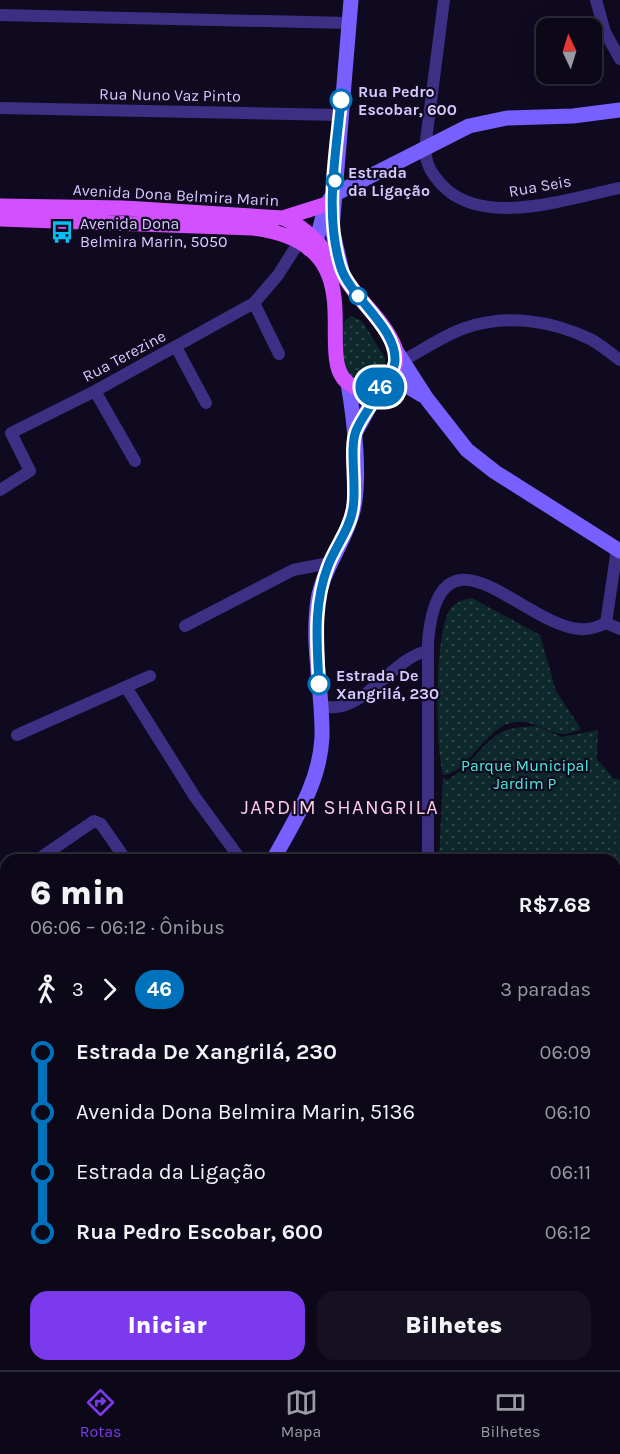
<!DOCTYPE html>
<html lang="pt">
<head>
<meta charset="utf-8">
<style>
  body { margin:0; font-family:Karla,sans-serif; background:#151121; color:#f1f3f6; height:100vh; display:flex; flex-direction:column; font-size:22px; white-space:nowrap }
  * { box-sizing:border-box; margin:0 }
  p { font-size:20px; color:#9a9aa2 }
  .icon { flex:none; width:33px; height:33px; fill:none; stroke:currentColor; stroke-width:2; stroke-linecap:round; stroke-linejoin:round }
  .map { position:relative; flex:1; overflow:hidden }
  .details { position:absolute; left:0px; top:854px; width:621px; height:518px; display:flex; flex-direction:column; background:#0c0818; border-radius:18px 18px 0 0; box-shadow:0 6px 24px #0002,0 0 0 2px #2c2937 }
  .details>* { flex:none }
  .badge { padding:0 12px; border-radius:20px; font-size:21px; line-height:39px }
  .needle { width:39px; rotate:356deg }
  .buttons { position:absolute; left:536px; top:18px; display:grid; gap:12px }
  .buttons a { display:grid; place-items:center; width:66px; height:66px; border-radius:12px; background:#0c0818; box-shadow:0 6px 24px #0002,0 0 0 2px #2c2937; font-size:30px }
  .map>.badge { position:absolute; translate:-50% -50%; box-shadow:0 0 0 3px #fff }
  .legs { display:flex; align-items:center; gap:9px; height:66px; padding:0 30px; font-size:20px }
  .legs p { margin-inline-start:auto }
  .head { display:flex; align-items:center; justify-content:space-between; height:102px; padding:0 30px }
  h1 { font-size:33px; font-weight:800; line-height:45px }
  .cta { display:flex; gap:12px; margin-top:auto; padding:12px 30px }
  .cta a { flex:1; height:69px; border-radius:18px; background:#7c3aed; color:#fff; font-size:24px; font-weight:800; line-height:69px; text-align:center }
  .cta a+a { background:#151121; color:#f1f3f6 }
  ul { padding:0 30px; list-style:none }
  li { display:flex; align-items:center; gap:21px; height:60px; font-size:22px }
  li i { display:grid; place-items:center; width:9px; height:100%; margin:0 8px; background:currentColor }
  li i::after { content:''; width:15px; height:15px; margin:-8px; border:4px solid; border-radius:50%; background:#0c0818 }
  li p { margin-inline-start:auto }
  li:first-child i { background:linear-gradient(#0000 50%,currentColor 0) }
  li:last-child i { background:linear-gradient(currentColor 50%,#0000 0) }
  .tabs { display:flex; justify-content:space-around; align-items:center; height:84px; border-top:2px solid #2c2937; background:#0c0818; font-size:16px; color:#9a9aa2 }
  .tabs a { display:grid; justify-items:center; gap:3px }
  .tabs .current { color:#7c3aed }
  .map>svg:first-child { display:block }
</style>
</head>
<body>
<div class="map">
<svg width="620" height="1370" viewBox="0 0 620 1370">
  <defs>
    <pattern id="green-dots" width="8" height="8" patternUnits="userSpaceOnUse" patternTransform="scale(1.5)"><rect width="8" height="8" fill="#0d282a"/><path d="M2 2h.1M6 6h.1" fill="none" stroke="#30464a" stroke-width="1.8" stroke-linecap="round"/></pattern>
  </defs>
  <rect width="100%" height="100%" fill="#100a20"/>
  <!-- green -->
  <path fill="url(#green-dots)" d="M351 316 362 321 385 358V376L364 388 338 369C339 353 336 325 351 316Z
    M472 598 540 635 556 691 581 729C576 731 569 734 564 734 548 734 532 717 510 723 485 730 465 775 443 775 435 744 435 645 447 616 451 604 460 600 472 598Z
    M537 726 562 737 598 730 597 759 613 778 620 780V870H615V860L439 859 443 777 447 780C469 769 480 745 500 733 510 727 525 727 537 726Z"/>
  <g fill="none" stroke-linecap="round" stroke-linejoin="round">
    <!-- street -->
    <path stroke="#3d3084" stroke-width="12" d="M444 0 425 148C426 165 431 173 442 185 483 229 569 198 620 188
      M596 0 605 32 620 59
      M0 15 348 23
      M0 108 340 115
      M254 303 279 354
      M176 347 206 403
      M404 360C423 350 444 335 465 328 506 314 551 320 590 339 600 344 610 353 620 360
      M95 391 135 461
      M0 490 30 471 11 433 95 391 254 303 278 275 299 242
      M617 549 606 623 620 629
      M185 626 293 570 329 563
      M126 687 195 797 241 860
      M320 705C360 720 390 659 427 651
      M17 735 150 676
      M37 860 94 821 101 824 126 860
      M428 860V642C439 513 522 624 579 629 589 630 598 627 606 623
      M0 887 6 882
      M0 908 6 914
      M0 977 6 973
      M0 985 6 996
      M615 1105 620 1115
      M615 1316 620 1315
      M0 1351 6 1346
      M130 1365 131 1370
      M221 1365 223 1370
      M12 1370 14 1365"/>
    <!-- secondary -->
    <path stroke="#7760ff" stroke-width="15" d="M309 249C324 234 319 211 333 195L469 126 507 118 573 116 620 110
      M342 271 332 229 351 0
      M395 349 427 399 467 450 495 472 620 551
      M355 433 381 386 404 384 422 395
      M273 860C294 821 320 783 322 737 323 692 311 646 318 600 323 568 345 543 353 511 361 478 354 417 348 384
      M0 1096 6 1093"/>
    <!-- primary -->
    <path stroke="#d250ff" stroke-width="15" d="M0 206 125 208 283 218C319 232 335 267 358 296 370 310 389 330 395 348 398 360 394 378 383 385 373 391 363 391 353 386 305 364 386 244 252 228L0 219
      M283 218 324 205"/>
  </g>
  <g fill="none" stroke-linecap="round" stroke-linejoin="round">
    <!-- line-1 casing -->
    <g stroke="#fff" stroke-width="14">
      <path id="line-1" d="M319 684C317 643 313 605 328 566 335 547 350 529 353 508 357 486 349 448 356 431 364 410 394 378 395 361 397 328 351 298 341 268 324 215 336 155 341 100"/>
    </g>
    <!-- line-1 -->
    <use href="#line-1" stroke="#0072bc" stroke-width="9"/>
  </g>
  <!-- icons -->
  <defs>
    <g id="bus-bare" transform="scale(1.8)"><path d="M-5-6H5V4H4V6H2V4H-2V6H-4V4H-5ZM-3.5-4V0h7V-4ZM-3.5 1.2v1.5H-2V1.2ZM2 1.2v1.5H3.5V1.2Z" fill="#00bff4" stroke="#100a20" stroke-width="2.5" paint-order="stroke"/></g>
  </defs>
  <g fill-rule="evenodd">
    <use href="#bus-bare" x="62" y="232"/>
  </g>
  <!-- markers -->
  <g fill="#fff" stroke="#0072bc" stroke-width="3">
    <circle cx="341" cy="100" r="10"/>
    <circle cx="335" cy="181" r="8"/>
    <circle cx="358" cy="296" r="8"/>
    <circle cx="319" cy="684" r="10"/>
  </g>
  <g text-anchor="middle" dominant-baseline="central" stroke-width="4.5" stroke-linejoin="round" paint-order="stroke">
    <!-- stop labels -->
    <g font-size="16" font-weight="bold" fill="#d6c9ff" stroke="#100a20" text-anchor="start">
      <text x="358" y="91">Rua Pedro<tspan x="358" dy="18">Escobar, 600</tspan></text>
      <text x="348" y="172">Estrada<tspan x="348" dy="18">da Ligação</tspan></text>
      <text x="336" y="675">Estrada De<tspan x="336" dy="18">Xangrilá, 230</tspan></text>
    </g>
    <!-- street labels -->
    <g font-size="16" fill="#d6c9ff" stroke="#100a20">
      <text transform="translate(170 95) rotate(1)">Rua Nuno Vaz Pinto</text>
      <text transform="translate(540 186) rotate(-10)">Rua Seis</text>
      <text transform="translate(176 195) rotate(3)">Avenida Dona Belmira Marin</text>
      <text transform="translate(124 356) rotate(-28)">Rua Terezine</text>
    </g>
    <!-- poi labels -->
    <g font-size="16" fill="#d6c9ff" stroke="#100a20" text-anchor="start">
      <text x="80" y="223">Avenida Dona<tspan x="80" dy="18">Belmira Marin, 5050</tspan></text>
    </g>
    <!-- park labels -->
    <g font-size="16" fill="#49ebd6" stroke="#100a20">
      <text x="525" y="765">Parque Municipal<tspan x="525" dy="18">Jardim P</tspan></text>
    </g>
    <!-- quarter labels -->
    <g font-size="20" letter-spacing="1.5" fill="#ffcbe6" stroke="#100a20">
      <text x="340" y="807">JARDIM SHANGRILA</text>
    </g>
  </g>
</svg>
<div class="buttons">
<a><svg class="needle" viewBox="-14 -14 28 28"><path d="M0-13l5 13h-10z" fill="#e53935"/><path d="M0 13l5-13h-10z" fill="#9a9aa2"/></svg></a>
</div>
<b class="badge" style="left:380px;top:387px;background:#0072bc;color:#fff">46</b>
<section class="details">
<div class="head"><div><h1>6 min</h1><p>06:06 – 06:12 · Ônibus</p></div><b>R$7.68</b></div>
<div class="legs"><svg class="icon" aria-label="walk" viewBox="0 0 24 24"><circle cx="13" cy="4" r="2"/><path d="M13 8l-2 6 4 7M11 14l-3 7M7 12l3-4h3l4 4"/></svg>3<svg class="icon" aria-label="forward" viewBox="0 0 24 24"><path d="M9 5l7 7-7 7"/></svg><b class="badge" style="background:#0072bc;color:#fff">46</b><p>3 paradas</p></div>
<ul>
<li><i style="color:#0072bc"></i><b>Estrada De Xangrilá, 230</b><p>06:09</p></li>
<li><i style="color:#0072bc"></i><span>Avenida Dona Belmira Marin, 5136</span><p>06:10</p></li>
<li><i style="color:#0072bc"></i><span>Estrada da Ligação</span><p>06:11</p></li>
<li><i style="color:#0072bc"></i><b>Rua Pedro Escobar, 600</b><p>06:12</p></li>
</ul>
<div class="cta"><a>Iniciar</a><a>Bilhetes</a></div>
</section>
</div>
<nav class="tabs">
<a class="current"><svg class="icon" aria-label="directions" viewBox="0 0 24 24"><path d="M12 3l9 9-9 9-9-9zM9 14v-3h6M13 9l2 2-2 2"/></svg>Rotas</a>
<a><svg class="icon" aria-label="map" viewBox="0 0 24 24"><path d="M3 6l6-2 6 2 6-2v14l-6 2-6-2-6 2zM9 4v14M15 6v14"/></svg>Mapa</a>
<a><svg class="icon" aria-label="tickets" viewBox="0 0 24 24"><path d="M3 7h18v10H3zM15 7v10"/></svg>Bilhetes</a>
</nav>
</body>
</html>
